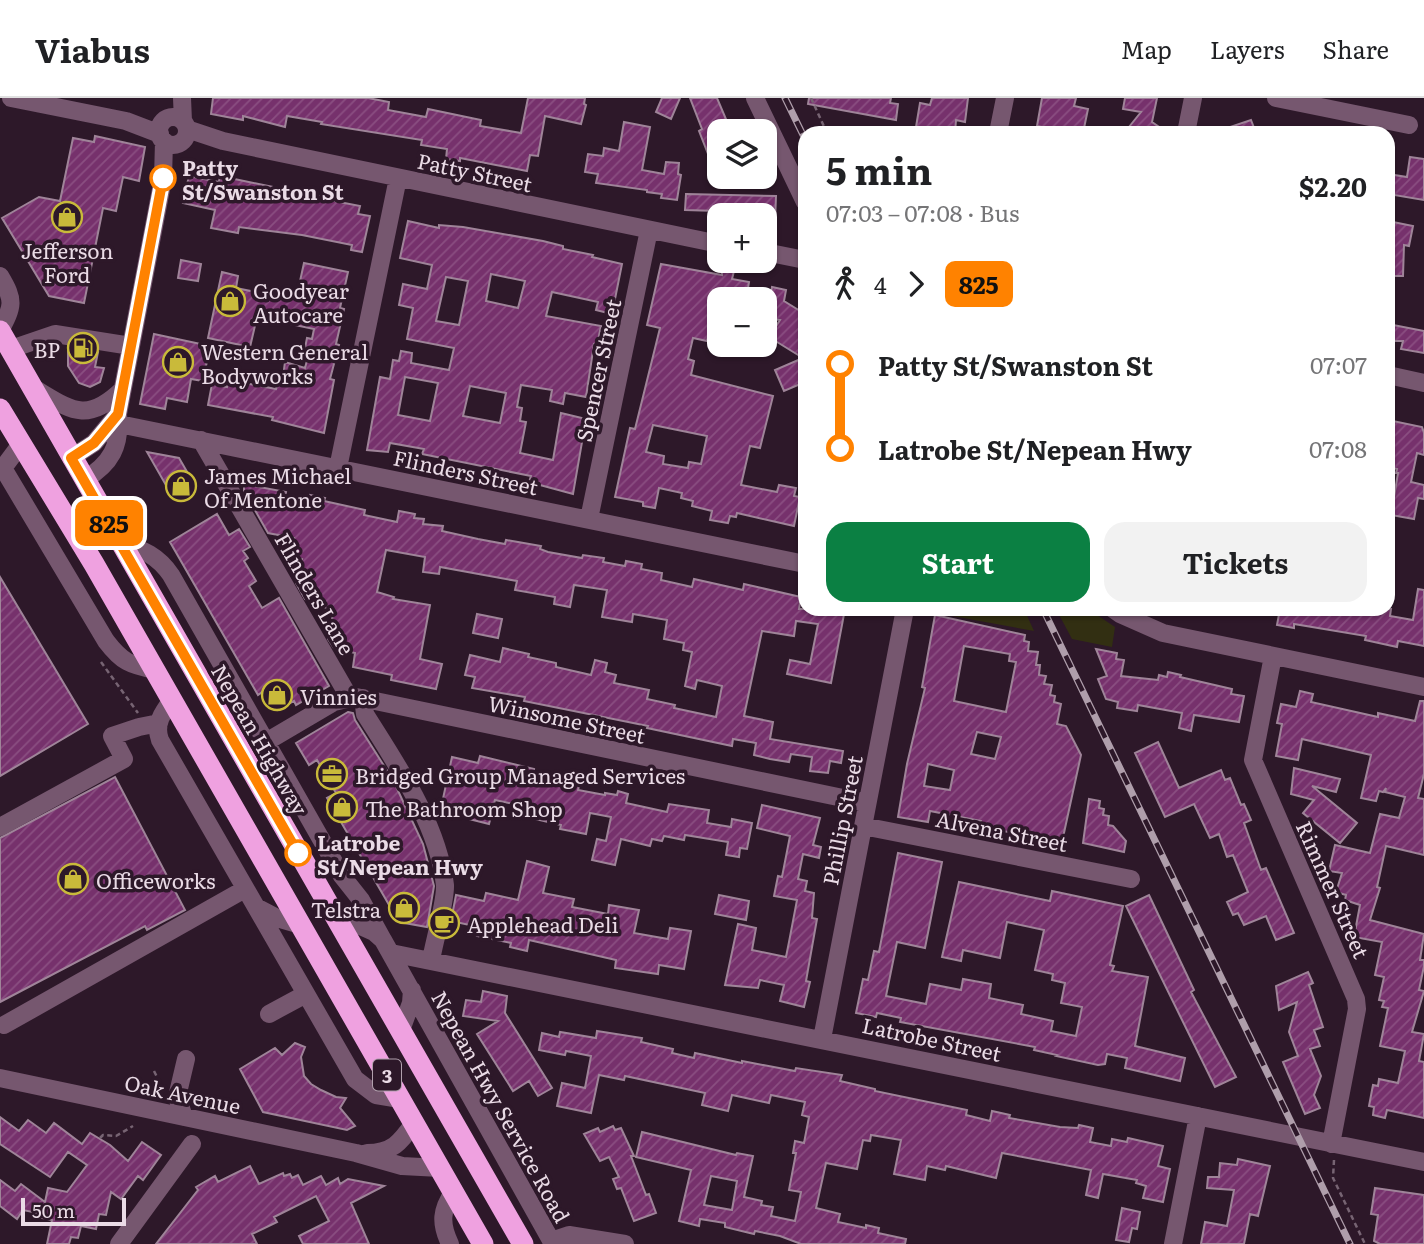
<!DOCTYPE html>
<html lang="en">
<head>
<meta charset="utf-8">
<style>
  body { margin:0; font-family:Literata,serif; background:#f2f2f2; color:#202124; height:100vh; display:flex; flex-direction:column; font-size:26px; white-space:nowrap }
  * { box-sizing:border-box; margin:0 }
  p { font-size:23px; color:#757577 }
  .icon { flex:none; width:38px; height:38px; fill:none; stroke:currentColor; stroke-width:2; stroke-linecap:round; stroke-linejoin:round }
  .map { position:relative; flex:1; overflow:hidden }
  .details { position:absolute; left:798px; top:28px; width:597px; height:490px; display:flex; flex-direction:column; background:#fff; border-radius:21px; box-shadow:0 2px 5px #0004 }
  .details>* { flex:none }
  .badge { padding:0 14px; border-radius:10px; font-size:24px; line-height:46px }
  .controls { position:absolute; left:707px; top:21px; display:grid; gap:14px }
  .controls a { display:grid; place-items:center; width:70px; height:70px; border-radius:14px; background:#fff; box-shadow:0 2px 5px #0004; font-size:35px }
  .scale { position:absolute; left:21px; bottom:18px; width:105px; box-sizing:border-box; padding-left:7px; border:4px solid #eadbe6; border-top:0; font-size:19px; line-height:24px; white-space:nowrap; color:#eadbe6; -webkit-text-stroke:5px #2d1829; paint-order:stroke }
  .map>.badge { position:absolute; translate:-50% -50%; box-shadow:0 0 0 4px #fff }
  .legs { display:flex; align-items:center; gap:10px; height:77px; padding:0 28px; font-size:23px }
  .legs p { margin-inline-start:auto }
  .summary { display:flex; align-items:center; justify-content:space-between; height:119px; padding:0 28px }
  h1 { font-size:38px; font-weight:700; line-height:52px }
  .cta { display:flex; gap:14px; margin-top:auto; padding:14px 28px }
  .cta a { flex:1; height:80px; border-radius:21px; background:#0b8043; color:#fff; font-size:28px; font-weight:700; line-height:80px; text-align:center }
  .cta a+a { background:#f2f2f2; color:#202124 }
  ul { padding:0 28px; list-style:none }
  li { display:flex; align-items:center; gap:24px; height:84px; font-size:26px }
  li i { display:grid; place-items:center; width:10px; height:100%; margin:0 9px; background:currentColor }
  li i::after { content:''; width:18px; height:18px; margin:-9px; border:5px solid; border-radius:50%; background:#fff }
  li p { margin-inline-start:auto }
  li:first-child i { background:linear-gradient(#0000 50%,currentColor 0) }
  li:last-child i { background:linear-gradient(currentColor 50%,#0000 0) }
  header { display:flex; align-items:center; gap:42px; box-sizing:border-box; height:98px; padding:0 35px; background:#fff; border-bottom:2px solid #e0e0e0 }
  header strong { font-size:33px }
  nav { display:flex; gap:38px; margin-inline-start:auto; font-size:24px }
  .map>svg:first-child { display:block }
</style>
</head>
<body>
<header>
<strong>Viabus</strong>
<nav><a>Map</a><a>Layers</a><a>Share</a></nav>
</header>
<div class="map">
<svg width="1424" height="1146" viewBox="0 0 1424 1146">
  <defs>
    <pattern id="building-hatch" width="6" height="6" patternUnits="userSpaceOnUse" patternTransform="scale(1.75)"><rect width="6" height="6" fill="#76316c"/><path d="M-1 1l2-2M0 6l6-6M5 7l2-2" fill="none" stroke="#8a4e81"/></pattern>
  </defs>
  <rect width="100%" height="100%" fill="#2d1829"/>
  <!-- green -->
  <path fill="#322f12" d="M916 511H1024L1034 533 925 513Z
    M1056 511H1088L1115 529 1112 549 1072 541Z"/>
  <!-- building -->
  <path fill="url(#building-hatch)" stroke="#9f8499" stroke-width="2" fill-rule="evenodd" d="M213 0H368L389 4 388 12 426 19 428 11 481 22 480 28 521 35 528 0H585L584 6 586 7 581 26 545 18 538 58 530 57 527 73 460 60V63L446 61 447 51 421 47 422 42 321 26 322 24 287 18 285 29 243 18V22L211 16Z
    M662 0H680L671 21 656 14Z
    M690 0H717L731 33H719V84L699 33 702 31Z
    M809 0H891L890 5 898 6 896 22 808 6Z
    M932 0H968L965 24 956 22 955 35H915L920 5 930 7Z
    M1042 0H1076L1074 8 1088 11 1083 35H1072L1037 28Z
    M1125 0H1157L1152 24 1168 35H1137L1129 29 1141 14 1123 11Z
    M1251 22 1256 35H1219L1218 33Z
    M624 24 650 29 642 72 664 76 666 64 679 65 678 76 681 77 677 102 661 100 662 96 647 94V92L596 85 598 76 585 74 588 56 603 58 604 50 619 53Z
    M95 38 145 49 139 83 123 79 116 113 103 110 84 205 49 198 2 120 39 99 60 103 73 40 94 44Z
    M1410 59 1424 61V102L1388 96V76L1407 79Z
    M189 78 219 84 220 78 278 90 277 92 319 100V98L334 100V103L360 108 358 116 370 118 362 154 351 152 352 147 302 137 239 129 238 135 211 130 215 112 183 105Z
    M686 96 776 98 775 125 765 124V117H718V113L685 112Z
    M408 123 439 130V127L463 129 543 143 563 148V151L593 157 592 159 622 166 612 216 596 212 598 204 552 194 546 218 601 228 597 247 594 246 586 299 565 295 563 306 550 303 552 292 521 287 517 309 522 310 520 323 526 324 520 355 553 362 561 315 586 321 573 396 529 384 531 378 422 356 424 351 390 345 388 354 367 352 380 279 390 281 393 262 399 263 401 253 412 255 411 265 449 272 454 250 407 241 413 210 399 207 403 186 427 191 432 167 400 160ZM491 176 525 183 518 210 486 203ZM446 179 468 183 459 227 436 223ZM405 279 438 285 430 323 398 317ZM470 288 506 295 500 325 463 318Z
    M1388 123 1413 128 1409 148 1404 147 1403 178H1388Z
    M181 162 201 166 198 183 178 180Z
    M304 165 348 174 340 210 344 211 336 246 339 247 330 281 334 282 324 335 272 322 273 319 208 307 212 286 227 289 229 282 276 291 279 277 283 279 285 264 305 270 310 251 305 250 307 240 312 241 314 231 257 219 250 249 208 240 222 174 238 178 236 190 265 196 266 194 282 197V194L297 197Z
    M661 166 722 177V171L734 173 732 181 749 184 748 190 771 195 772 189 786 192 784 203 805 216V284L784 293 775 272 803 260 769 239 780 222 765 220V201H719V240L708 239 707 243 693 240 688 261 694 263 691 277 773 298 760 350 750 348 741 387 777 394 779 387 796 390 794 398 800 399 794 428 737 415 736 419 730 418 728 425 710 422 712 413 692 408 693 403 681 400 682 395 659 390 655 410 643 408V404L615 399 630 330 635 331 660 230 647 227ZM653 327 707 338 701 366 689 364 688 370 663 366 664 358 646 354Z
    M1388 226 1424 233V255L1401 251 1403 243H1388Z
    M154 236 210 248 203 283 191 281 187 304 167 300 165 311 140 306Z
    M68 250 98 254 95 269 104 270 100 284 90 289 79 285 68 268Z
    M1388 322 1422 329 1424 335V357L1417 355 1411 384 1424 387V401L1418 400 1414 421 1391 417 1398 375H1396L1397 371 1388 369Z
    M147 354 179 360 193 384 171 396Z
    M244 386 286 394 285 399 308 403 310 397 325 400 324 403 365 412 364 417 397 424 399 413 415 416 414 420 424 421 423 426 443 428 442 433 478 441 505 446 506 442 518 444 541 448 540 451 548 454 582 460 583 457 604 460 603 464 625 468 626 463 642 466 641 471 662 475 661 482 692 489 694 481 743 492 744 486 801 499 799 511H845L831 585 787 576 790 562 810 566 818 526 796 523 794 538 762 533 744 618 773 624 770 641 843 653 841 665 830 663 828 675 810 673 812 659 791 656 789 664 770 661 754 657 756 645 733 641 732 648 647 630 648 628 524 603 525 599 472 590 475 579 465 577 470 557 500 564 503 550 529 556 528 559 556 565V569L591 577 595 562 607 565 605 574 616 577 614 585 649 592 647 601 675 607 674 610 716 619 722 588 697 582 695 591 685 588 692 554 683 552 684 545 664 541 667 522 633 516 632 524 602 519 607 492 574 487 570 509 554 506 555 499 515 492 517 483 440 469 439 476 423 474 425 459 386 452 377 494 394 499 393 501 430 507 420 561 442 566 436 591 391 582 392 577 353 569 355 555 334 550 328 541 334 512 324 509 325 505 305 501 296 485 302 461 290 459 294 440 268 435 244 393Z
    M217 416 229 437 239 431 250 449 243 453 248 460 244 463 256 483 249 488 262 510 279 500 329 588 296 607 294 603 278 612 265 592 258 597 170 444Z
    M0 479 88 626 0 678Z
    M1418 491 1424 492V548L1398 543 1397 549 1365 542 1366 538 1294 526V530L1277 527 1280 511H1391L1390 518 1413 522Z
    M477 516 502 521 498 540 473 535Z
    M935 517 1025 537 1024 543 1029 544 1028 553 1038 554 1036 567H1040L1039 577 1046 578 1044 586 1052 587 1050 597 1055 598 1054 604 1061 606 1057 626 1066 628 1081 657 1062 744 1003 733 980 727 981 723 930 713 928 724 898 719 907 666 925 590 922 589ZM964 548 1010 556 1009 563 1016 564 1006 614 954 603ZM977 634 1001 639 995 661 971 656ZM928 666 954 672 950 692 924 688Z
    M1096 551 1117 555 1116 561 1124 562 1121 578 1158 582 1159 577 1167 579 1168 574 1181 577 1180 579 1232 591 1231 596 1244 598 1239 624 1194 617 1191 633 1179 630 1182 615 1138 607 1137 613 1117 610 1118 604 1106 601 1098 581 1107 578Z
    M1300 593 1313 596 1311 604 1378 619V615L1415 623 1420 603H1424V676L1418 700 1424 701V757L1386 748 1377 789 1380 790 1370 822 1424 836 1420 862H1424V868L1419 892 1424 893 1412 934 1424 936 1419 963 1424 964V1020L1387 1012 1385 1020 1373 1017 1374 1009 1369 1008 1373 987 1378 988 1379 981 1398 985 1405 953 1380 948 1388 910 1382 909 1384 903 1379 902 1384 879 1375 877 1382 844 1354 839 1360 807 1345 802 1346 797 1336 794 1342 775 1329 773 1335 747 1370 755 1380 716 1399 720 1405 699 1385 694 1386 690 1383 694 1379 693 1376 703 1361 700 1371 657 1302 641 1298 662 1276 658 1282 626 1277 625 1281 606 1296 609Z
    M348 614 353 615 355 622 393 682 423 746 434 788 427 829 399 824 327 700 336 695 317 662 309 667 296 645Z
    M1158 644 1179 690 1221 672 1225 682 1230 680 1241 707 1244 706 1251 722 1244 725 1261 772 1266 770 1294 835 1276 842 1266 818 1244 827 1238 815 1233 817 1227 804 1248 794 1233 757 1227 759 1219 736 1210 740 1194 706 1165 719 1135 655Z
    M480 658 534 671 532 681 554 686 556 677 567 679 566 686 579 688 578 692 605 697V695L617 697 618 693 628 696 626 705 667 714 669 706 709 712 707 725 731 729 732 721 752 725 747 751 740 750 739 759 726 757 728 744 685 737 684 742 664 738 662 743 652 741 650 748 621 741 615 767 592 762 597 741 606 743 611 719 590 715 586 736 560 731 561 727 531 720 533 710 495 702 489 726 465 720 466 716 441 710 452 659 478 665Z
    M1294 670 1340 681 1336 694 1312 688 1357 725 1340 745 1303 715 1314 702 1291 696Z
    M115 679 185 812 147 832 145 828 0 904V740Z
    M1089 701 1100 703 1099 710 1104 711 1103 717 1109 718 1108 727 1113 728 1126 743 1124 754 1083 745Z
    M762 707 820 720 813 747 821 749 819 760 803 756 798 781 807 783 805 793 814 795 812 820 817 821 806 883 810 884 804 909 780 903 784 887 760 882 758 890 725 887 738 826 756 830 752 852 786 859 789 844 797 802 774 798 778 778 782 779 790 738 757 730Z
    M898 755 942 764 925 850 897 844 886 898 926 906 930 886 961 892 963 881 991 886 989 900 1023 907 1021 916 1053 923 1051 933 1076 938 1082 909 1061 905 1065 885 1052 882 1053 876 1035 872 1044 832 1007 824 1000 860 963 852 961 863 942 859 959 784 1050 803 1052 793 1123 808 1110 867 1114 868 1112 873 1148 879 1135 948 1185 960 1180 983 1125 970 1127 960 1107 956 1105 966 1098 967 1056 958 1057 957 1034 952 1035 949 900 924 901 920 877 915 876 919 856 915 863 881 868 882 874 853 879 854Z
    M527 763 549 769 543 795 574 801 572 809 608 816 609 807 639 812 634 835 668 841 670 830 691 833 684 871 659 867 658 876 615 870 616 862 529 842 527 853 510 849 511 845 477 838 479 829 451 823 456 797 484 803 486 795 518 802Z
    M719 797 749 803 746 822 715 816Z
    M1149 797 1194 892 1191 894 1236 979 1215 989 1126 808Z
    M1308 874 1313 885 1309 887 1323 929 1314 932 1320 948 1310 951 1321 978 1314 997 1320 1010 1305 1016 1283 964 1298 958 1289 934 1297 904 1279 912 1276 888Z
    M483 893 507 898 505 915 552 990 538 998 529 983 513 993 477 936 498 923 463 918 466 902 481 904Z
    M597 933 642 940 641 944 673 951 672 955 694 960 695 955 742 965V963L795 973 796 970 842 977 840 983 875 991V993L967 1012 966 1017 990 1023 992 1013 1010 1017 1009 1020 1060 1029 1078 1030 1079 1027 1093 1030 1090 1044 1111 1048 1112 1041 1127 1044 1128 1040 1163 1048 1158 1068 1170 1071 1163 1104 1143 1100 1146 1088 1136 1085 1137 1082 1103 1076 1098 1100 1086 1097 1091 1072 1002 1055 996 1080 946 1068 945 1072 927 1068 925 1082 894 1076 901 1042 871 1037 870 1043 863 1042 857 1071 826 1065 816 1110 840 1116 838 1124 866 1130V1127L879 1130 878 1135 906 1141 905 1146H801L780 1138 755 1133 754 1136 725 1129V1125L700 1121 699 1128 679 1123 691 1072 636 1059 642 1034 736 1057 737 1055 753 1058 744 1099 762 1103 761 1107 773 1109 771 1118 795 1123 801 1094 789 1092 796 1055H793L795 1043 804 1045 809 1019 802 1017 805 1004 771 997 769 1005 732 997 728 1013 702 1007 705 995 625 978 624 982 599 977 591 1015 557 1008 562 985 585 990 591 958 566 953 565 957 539 952 542 935 559 939 560 934 596 940ZM711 1078 737 1083 732 1112 704 1107Z
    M295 945 305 949 301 959 304 978 311 986 321 992 336 999 346 1000 340 1010 355 1028 347 1032 263 1014 240 971 275 950 282 957Z
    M0 1019 19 1033 28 1022 46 1035 54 1025 82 1046 90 1035 110 1047 128 1063 142 1044 161 1057 143 1082 138 1078 121 1101 111 1094 106 1117 99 1116 96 1131 81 1128 78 1140 71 1139 69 1146H47L52 1122 42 1120 43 1116 23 1112 17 1121 0 1108V1082L15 1093 21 1086 45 1104 48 1090 67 1094 87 1067 68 1054 50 1079 0 1046Z
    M613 1028 615 1032 621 1030 634 1058H631L646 1097 649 1096 656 1115 634 1123 621 1090 617 1091 613 1081 619 1079 609 1059 600 1063 584 1036 598 1030 600 1034Z
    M1238 1061 1270 1068 1258 1118 1250 1116 1244 1146H1201L1205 1124 1227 1128 1234 1092 1207 1090 1208 1079H1219L1220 1065 1237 1067Z
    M250 1068 259 1086 283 1075 284 1078 290 1076 292 1080 298 1077 303 1087 321 1078 326 1087 338 1080 340 1086 348 1081 384 1088 351 1105 369 1146H303L299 1138 329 1123 316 1098 274 1119 277 1124 252 1136 257 1146H156L198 1092 196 1089 215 1078 218 1084Z
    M1375 1090 1424 1097V1146H1380L1374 1143 1378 1117 1371 1116Z
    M1122 1110 1140 1114 1137 1131 1132 1130 1129 1144 1116 1142Z"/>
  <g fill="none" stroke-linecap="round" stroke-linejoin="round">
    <!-- path -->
    <path stroke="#776473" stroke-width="2.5" stroke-dasharray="5 3.5" stroke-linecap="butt" d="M811 0 827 35
      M925 513V511
      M101 564 138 615
      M154 973 163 991
      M100 1040 103 1037 116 1038 133 1028
      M1334 1062 1333 1080 1365 1146"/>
    <!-- minor -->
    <path stroke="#76576f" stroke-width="18" d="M11 0 126 23 160 36
      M182 0 183 23
      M755 0 805 104
      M1276 0 1409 27
      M159 33a14 14 0 1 1 28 0a14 14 0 1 1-28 0Z
      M187 31 223 43 719 146
      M998 35 1005 0
      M1186 35 1193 0
      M765 154 805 162
      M0 178C15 203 13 208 0 233
      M11 251 55 236 131 248
      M1388 277 1424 285
      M32 289C71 312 86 327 123 291
      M119 326 805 466
      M201 342 349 599
      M21 346 3 370 106 543C122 564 130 567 155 572
      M71 360 94 345 118 316
      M338 370 398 80
      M84 382C111 366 121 348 118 316L163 81 164 43
      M589 421 649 132
      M122 446C143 451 158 458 171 477L342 778 361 802 383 842
      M1113 511 1120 516 1163 535 1424 589
      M1273 558 1253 662 1356 901 1357 911 1331 1046
      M363 600 365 616C397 667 438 726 445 787 446 802 434 845 431 862
      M172 602C163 614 154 626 160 642L355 981 376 997 400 1001
      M266 644 334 604 356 599 867 705
      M863 728 1131 781
      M0 729 124 661 112 638 139 629 159 625
      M256 809 277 820 301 827
      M334 816 374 834 383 842 553 1146
      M391 855 1424 1064
      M269 916 306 896
      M4 927 245 791
      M401 932 411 905 412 892
      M822 941 905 511
      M0 980 356 1055 402 1068 440 1070
      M184 1019 177 999 186 961
      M367 1055C392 1055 400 1045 414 1025
      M551 1143 569 1137 625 1146
      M119 1146 192 1046
      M450 1146C440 1125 441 1112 454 1093
      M1173 1146 1198 1018"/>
    <!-- highway -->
    <path stroke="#efa1e0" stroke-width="21" d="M0 233 523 1146
      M0 311 94 466 483 1146"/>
    <!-- rail casing -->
    <g stroke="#af9eab" stroke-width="7">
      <path id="rail" d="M785 0 805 41
        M1043 511 1350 1146"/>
    </g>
    <!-- rail -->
    <use href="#rail" stroke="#2d1829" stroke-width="4.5" stroke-dasharray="13" stroke-linecap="butt"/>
  </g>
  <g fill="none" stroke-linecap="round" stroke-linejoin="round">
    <!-- line-1 casing -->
    <g stroke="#fff" stroke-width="16">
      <path id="line-1" d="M163 80 118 316 94 345 71 360 298 755"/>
    </g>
    <!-- line-1 -->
    <use href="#line-1" stroke="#ff8200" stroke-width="10"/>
  </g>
  <!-- icons -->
  <defs>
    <g id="shop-ring" transform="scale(1.575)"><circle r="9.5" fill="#2d1829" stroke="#c9ba3a" stroke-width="1.5"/><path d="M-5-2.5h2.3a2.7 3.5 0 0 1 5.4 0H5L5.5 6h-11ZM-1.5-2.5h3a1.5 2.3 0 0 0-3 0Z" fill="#c9ba3a"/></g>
    <g id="fuel-ring" transform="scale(1.575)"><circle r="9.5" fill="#2d1829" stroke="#c9ba3a" stroke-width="1.5"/><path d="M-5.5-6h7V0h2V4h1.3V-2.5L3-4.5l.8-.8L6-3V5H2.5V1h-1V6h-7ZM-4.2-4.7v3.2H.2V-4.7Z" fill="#c9ba3a"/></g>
    <g id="office-ring" transform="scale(1.575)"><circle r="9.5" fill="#2d1829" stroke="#c9ba3a" stroke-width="1.5"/><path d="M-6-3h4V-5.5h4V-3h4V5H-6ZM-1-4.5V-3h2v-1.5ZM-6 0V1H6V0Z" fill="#c9ba3a"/></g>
    <g id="cafe-ring" transform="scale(1.575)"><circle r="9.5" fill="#2d1829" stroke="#c9ba3a" stroke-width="1.5"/><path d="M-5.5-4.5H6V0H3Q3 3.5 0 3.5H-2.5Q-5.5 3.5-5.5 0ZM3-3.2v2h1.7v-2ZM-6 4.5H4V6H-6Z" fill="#c9ba3a"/></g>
  </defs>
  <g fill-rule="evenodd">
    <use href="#shop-ring" x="67" y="119"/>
    <use href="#shop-ring" x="230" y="203"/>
    <use href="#fuel-ring" x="83" y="250"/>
    <use href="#shop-ring" x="178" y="264"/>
    <use href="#shop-ring" x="181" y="388"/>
    <use href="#shop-ring" x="277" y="597"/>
    <use href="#office-ring" x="332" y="676"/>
    <use href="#shop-ring" x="342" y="709"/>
    <use href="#shop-ring" x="73" y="781"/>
    <use href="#shop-ring" x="404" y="810"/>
    <use href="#cafe-ring" x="444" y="825"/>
  </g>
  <!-- markers -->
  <g fill="#fff" stroke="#ff8200" stroke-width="3.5">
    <circle cx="163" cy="80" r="12"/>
    <circle cx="298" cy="755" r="12"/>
  </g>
  <g text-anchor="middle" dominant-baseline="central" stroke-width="7" stroke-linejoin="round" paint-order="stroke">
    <!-- shield labels -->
    <rect fill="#2d1829" stroke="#b1a0ad" stroke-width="2" x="373" y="961.5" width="28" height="31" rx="5"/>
    <g font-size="19" font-weight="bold" fill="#eadbe6">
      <text x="387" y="977">3</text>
    </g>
    <!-- stop labels -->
    <g font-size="21" font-weight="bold" fill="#eadbe6" stroke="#2d1829" text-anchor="start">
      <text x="182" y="68">Patty<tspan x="182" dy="24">St/Swanston St</tspan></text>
      <text x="317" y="743">Latrobe<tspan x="317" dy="24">St/Nepean Hwy</tspan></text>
    </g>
    <!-- street labels -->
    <g font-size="21" fill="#eadbe6" stroke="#2d1829">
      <text transform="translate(475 73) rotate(12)">Patty Street</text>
      <text transform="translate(597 272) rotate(-78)">Spencer Street</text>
      <text transform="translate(466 373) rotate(12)">Flinders Street</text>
      <text transform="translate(316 495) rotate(60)">Flinders Lane</text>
      <text transform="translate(567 620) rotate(12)">Winsome Street</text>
      <text transform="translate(261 641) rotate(60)">Nepean Highway</text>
      <text transform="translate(841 722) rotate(-79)">Phillip Street</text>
      <text transform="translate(1002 732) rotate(11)">Alvena Street</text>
      <text transform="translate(1334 791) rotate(66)">Rimmer Street</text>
      <text transform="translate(932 940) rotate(12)">Latrobe Street</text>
      <text transform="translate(183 995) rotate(12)">Oak Avenue</text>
      <text transform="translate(502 1008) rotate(61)">Nepean Hwy Service Road</text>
    </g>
    <!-- poi labels -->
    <g font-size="21" fill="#eadbe6" stroke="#2d1829" text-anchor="start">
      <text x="67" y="151" text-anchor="middle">Jefferson<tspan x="67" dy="24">Ford</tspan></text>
      <text x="253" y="191">Goodyear<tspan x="253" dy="24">Autocare</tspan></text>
      <text x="60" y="250" text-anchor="end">BP</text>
      <text x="201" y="252">Western General<tspan x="201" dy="24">Bodyworks</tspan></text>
      <text x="204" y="376">James Michael<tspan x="204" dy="24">Of Mentone</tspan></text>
      <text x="300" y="597">Vinnies</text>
      <text x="355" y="676">Bridged Group Managed Services</text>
      <text x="365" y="709">The Bathroom Shop</text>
      <text x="96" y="781">Officeworks</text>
      <text x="381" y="810" text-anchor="end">Telstra</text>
      <text x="467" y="825">Applehead Deli</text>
    </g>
  </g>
</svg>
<div class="controls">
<a><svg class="icon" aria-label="layers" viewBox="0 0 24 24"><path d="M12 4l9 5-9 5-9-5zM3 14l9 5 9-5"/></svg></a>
<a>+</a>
<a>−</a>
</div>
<div class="scale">50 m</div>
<b class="badge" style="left:109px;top:425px;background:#ff8200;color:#111">825</b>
<section class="details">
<div class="summary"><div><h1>5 min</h1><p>07:03 – 07:08 · Bus</p></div><b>$2.20</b></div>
<div class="legs"><svg class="icon" aria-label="walk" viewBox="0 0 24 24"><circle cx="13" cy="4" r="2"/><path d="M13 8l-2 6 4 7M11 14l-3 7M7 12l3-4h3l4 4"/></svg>4<svg class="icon" aria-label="forward" viewBox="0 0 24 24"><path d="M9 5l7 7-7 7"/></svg><b class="badge" style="background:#ff8200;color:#111">825</b></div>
<ul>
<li><i style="color:#ff8200"></i><b>Patty St/Swanston St</b><p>07:07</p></li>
<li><i style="color:#ff8200"></i><b>Latrobe St/Nepean Hwy</b><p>07:08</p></li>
</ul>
<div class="cta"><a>Start</a><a>Tickets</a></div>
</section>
</div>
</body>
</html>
